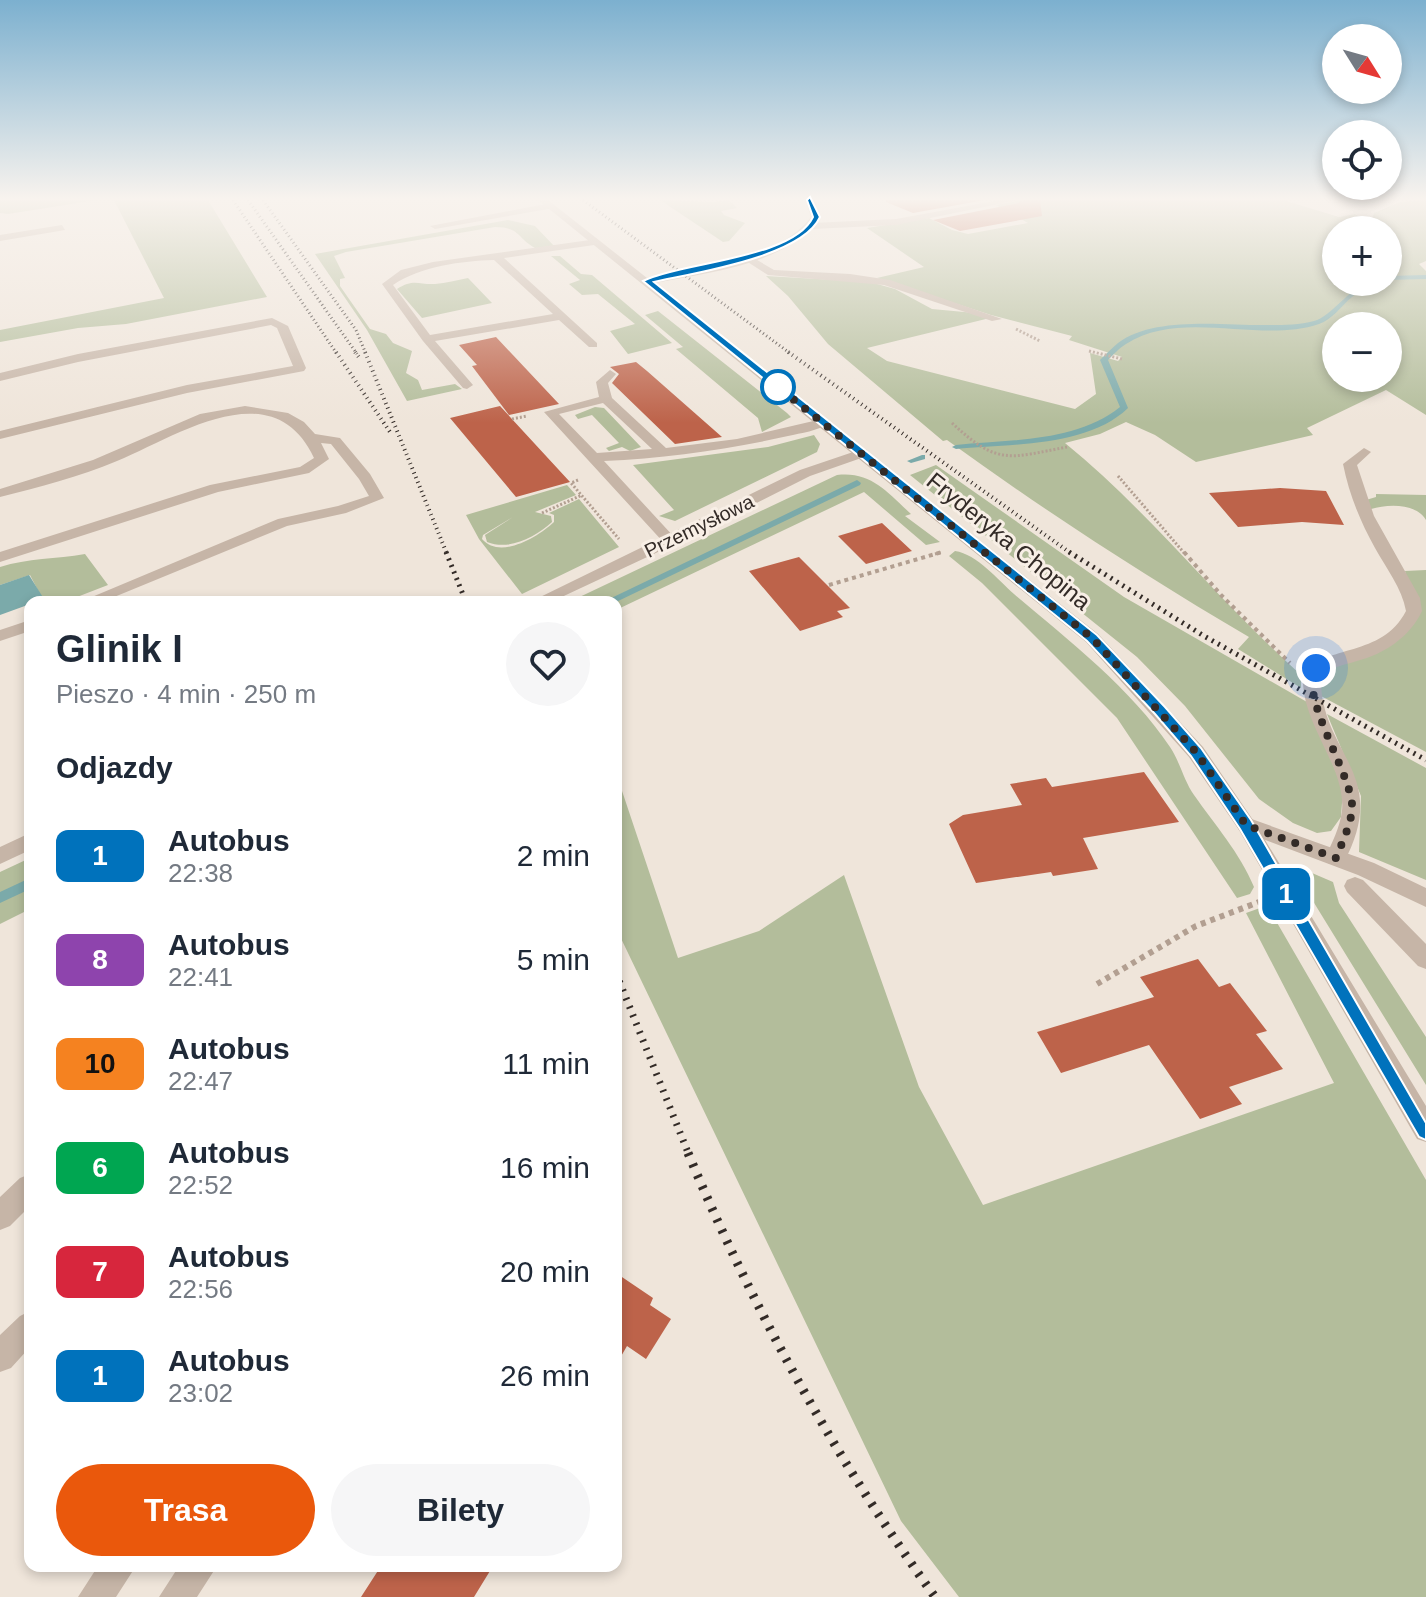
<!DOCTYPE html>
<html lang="pl">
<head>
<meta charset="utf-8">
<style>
  body { margin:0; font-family:Arial,sans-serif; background:#f6f6f7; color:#1f2937; height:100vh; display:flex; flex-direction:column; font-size:30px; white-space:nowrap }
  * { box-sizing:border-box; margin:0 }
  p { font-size:26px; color:#747a83 }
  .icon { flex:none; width:44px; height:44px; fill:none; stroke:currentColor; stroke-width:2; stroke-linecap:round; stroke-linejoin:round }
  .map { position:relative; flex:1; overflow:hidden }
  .sheet { position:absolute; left:24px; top:596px; width:598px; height:976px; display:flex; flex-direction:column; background:#fff; border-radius:16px; box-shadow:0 4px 12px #0003 }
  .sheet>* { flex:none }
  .badge { padding:0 16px; border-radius:12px; font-size:28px; line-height:52px }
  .needle { width:52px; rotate:127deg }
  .buttons { position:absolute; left:1322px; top:24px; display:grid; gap:16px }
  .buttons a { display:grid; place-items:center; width:80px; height:80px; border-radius:50%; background:#fff; box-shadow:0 4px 12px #0003; font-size:40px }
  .you { position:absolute; width:40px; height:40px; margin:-20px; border:6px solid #fff; border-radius:50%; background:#1a73e8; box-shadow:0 0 0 12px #1a73e833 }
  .map>.badge { position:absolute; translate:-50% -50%; box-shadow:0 0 0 4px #fff }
  h2 { padding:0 32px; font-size:30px; line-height:72px }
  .round { display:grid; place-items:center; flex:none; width:84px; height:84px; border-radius:42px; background:#f6f6f7 }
  .summary { display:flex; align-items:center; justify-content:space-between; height:136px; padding:0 32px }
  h1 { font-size:38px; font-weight:700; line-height:60px }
  .action { display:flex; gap:16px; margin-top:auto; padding:16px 32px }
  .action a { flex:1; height:92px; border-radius:48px; background:#ea580c; color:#fff; font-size:32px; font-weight:700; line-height:92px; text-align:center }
  .action a+a { background:#f6f6f7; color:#1f2937 }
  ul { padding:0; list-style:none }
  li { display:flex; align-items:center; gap:24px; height:104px; padding:0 32px }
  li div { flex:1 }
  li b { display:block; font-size:30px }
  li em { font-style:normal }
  li .badge { min-width:88px; font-weight:700; text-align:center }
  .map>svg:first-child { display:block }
</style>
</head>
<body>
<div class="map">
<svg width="1426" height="1597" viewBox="0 0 1426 1597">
  <rect width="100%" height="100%" fill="#efe5da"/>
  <!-- green -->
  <path fill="#b3bd9b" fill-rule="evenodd" d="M0 200H97L8 214 0 213Z
    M114 200H208L267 297 126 324 78 328 0 342V330L164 298Z
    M660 200 713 202 729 200 737 208 721 211 724 215 745 223 729 241 723 242Z
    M1022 200H1283L1339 217 1355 214 1361 218 1372 219 1374 213 1400 202 1426 200V261L1419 264 1426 271V415L1386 390 1307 428 1313 435 1196 462 1155 435 1126 422 1100 434 1065 443C1151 513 1218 601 1301 675V688L1238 649 1249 637C1145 576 1045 511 947 440L943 441 828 344 788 296 766 276 870 282 895 289 932 309 975 313 990 318 867 348 887 361 1075 409 1096 394 1090 353 1118 361 1122 357 1069 340 1072 336 991 315 877 278 924 267 867 228 929 218 952 230 968 234 1028 223 996 205ZM1336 230H1388V282H1336ZM1336 326H1388V378H1336Z
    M508 220 535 226 555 247 535 248C517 238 520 227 495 227L346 252 334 256 345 278 340 279V286L370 329 386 334 393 343 412 351 406 373 418 380 422 390 455 384 462 389 407 401 367 330 315 254Z
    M551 256H560L581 274 592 275 672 343 628 354 610 331 635 324 598 294 582 295 569 284 580 280Z
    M468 278 492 303 422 318 397 289C414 278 419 285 435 284 446 283 457 280 468 278Z
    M658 311 787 413 791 417 762 432 758 418 676 349 683 347 645 315Z
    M595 407 604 408 641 447 630 451 622 447 609 451 606 448 619 443 592 415 578 419 575 415Z
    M814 435 820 444 817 452 675 521 659 516 674 510 633 465 768 447Z
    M936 465 1124 597 1307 702 1343 789 1341 817 1331 831 1317 833 1293 823 1259 799 1185 706 1137 657 910 475Z
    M837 475C871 471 887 492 911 514L905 516 940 542 926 545 864 492 616 610V602H569Z
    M567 485 576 495 535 512 551 516 552 522C535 537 510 551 487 542L485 535 513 517 483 535 482 539C500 560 538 537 554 522V515L549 513 579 499 619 547 522 594 479 539 466 515Z
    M1376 494 1426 495V520C1416 503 1388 504 1371 509L1366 500 1376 497Z
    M955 551C977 554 998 580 1014 594 1066 638 1132 689 1170 747 1180 762 1184 781 1194 795 1215 825 1240 853 1254 887L1250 894 1237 898 1117 718 982 583 949 556Z
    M85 554 108 585 64 602H37L43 600 30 575 0 585V567C28 558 56 559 85 554Z
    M1426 570V752L1319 695 1317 683 1324 670C1357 657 1398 649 1417 617L1405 571Z
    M1327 714 1426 768V880L1359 852 1361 796Z
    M616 773 678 958 759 931 844 875 919 1087 983 1205 1334 1083 1246 913 1260 908 1272 914 1426 1180V1597H959L901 1521 616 928Z
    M30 858V909L0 924V872Z
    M1312 873 1333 882 1339 903 1426 1037V1085L1308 893 1307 881Z"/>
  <!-- water -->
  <path fill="#7baaaa" d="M29 575 44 599 0 615V585Z"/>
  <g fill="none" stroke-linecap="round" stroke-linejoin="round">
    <!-- stream -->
    <path fill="#7baaaa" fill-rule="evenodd" d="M1426 275V279L1388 280V276Z
      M1369 282H1378C1370 287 1360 290 1352 297 1341 306 1332 320 1319 324 1260 344 1181 308 1126 344 1119 348 1113 355 1108 360L1128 408C1088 447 1009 444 956 449L952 447 956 445C1010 439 1075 443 1120 407L1100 360C1106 354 1112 348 1118 343 1155 315 1227 326 1270 325 1285 325 1300 325 1314 321 1331 317 1347 290 1369 282Z
      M922 455H925V459L911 463 907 461Z
      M857 480 861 483 860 485 616 602H603Z
      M30 878V889L0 903V892Z"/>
  </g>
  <!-- building -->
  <path fill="#bd634a" d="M886 200H985L913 213 886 202Z
    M1021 200H1040L1042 216 960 231 933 220 1019 203Z
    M496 337 559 404 509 415 472 366 477 365 459 345Z
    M636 362 647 371 722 437 675 444 612 383 619 374 610 367Z
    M500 406 570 482 516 497 450 418Z
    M1280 488 1326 491 1344 525 1302 522 1238 527 1209 493Z
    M882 523 912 551 866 564 838 536Z
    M799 557 850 608 837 611 843 617 800 631 749 571Z
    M1144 772 1179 822 1083 838 1098 869 1053 876 1051 872 976 883 949 824 963 815 1022 805 1010 784 1046 778 1052 787Z
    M1198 959 1219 987 1230 983 1267 1031 1256 1034 1283 1069 1229 1087 1242 1104 1200 1119 1149 1045 1061 1073 1037 1032 1154 997 1140 977Z
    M616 1273 653 1298 650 1305 671 1319 646 1359 627 1346 616 1365Z
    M381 1566H493L474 1597H361Z"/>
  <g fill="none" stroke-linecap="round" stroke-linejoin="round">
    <!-- path-far2 -->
    <path stroke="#b29f91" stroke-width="3" stroke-dasharray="2 2" stroke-linecap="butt" d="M1016 329 1040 341
      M1089 351 1122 359
      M512 419 527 416
      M952 423C998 466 1009 458 1067 447
      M1118 476 1185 554
      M578 480 571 483 619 539
      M542 513 582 495
      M935 554 942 552"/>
    <!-- path-far1 -->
    <path stroke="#b29f91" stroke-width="4" stroke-dasharray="4 4" stroke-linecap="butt" d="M1184 552 1221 595 1290 663
      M829 585 942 552"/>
    <!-- path -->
    <path stroke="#b29f91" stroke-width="6" stroke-dasharray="5 5" stroke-linecap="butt" d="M1097 984 1196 926 1259 902"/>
    <!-- service -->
    <path fill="#c6b5a7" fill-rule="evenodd" d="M1000 200H1018L896 225 812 229 807 226 812 223 896 219Z
      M551 203 554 208 435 229 430 226Z
      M62 225 65 230 0 241V235Z
      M597 239 601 244 504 258 597 343V347H589L559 320 435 341 473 385 467 389 463 388 423 341 382 284 401 270 433 262ZM494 260 553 314 430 335 393 285C421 266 462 261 494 260Z
      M747 254 774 270 850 274 890 280 1002 319 992 321 884 285 768 275 743 259 742 257Z
      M272 318 288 326 306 368 304 371 187 393 0 439V431L187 385 293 366 277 328 271 325 78 362 0 381V373L78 354Z
      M610 370 616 374 608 383 612 398 666 448 737 439 822 419 829 423C818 431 801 433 788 436 726 450 666 458 604 461L675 538 678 541 670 546 665 544 544 412 599 397 596 382ZM603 403 652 449 597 453 559 414Z
      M245 406 288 413 304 422 315 434 340 438 370 474 384 498 346 513 287 526 102 602H80L278 519 338 506 369 496 359 479 331 444 321 443 329 459 309 473 218 492 0 562V552L210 485 300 467 314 458C273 370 177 436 117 461 79 477 39 487 0 497V489L93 460 200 414Z
      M1364 448 1371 452 1357 465 1374 516 1420 598 1422 611C1410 637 1384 654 1357 661 1344 665 1332 667 1321 675 1318 754 1393 772 1343 864H1329L1325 858C1332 843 1340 827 1342 811 1346 765 1300 724 1303 674 1325 644 1382 658 1406 611 1402 588 1386 568 1375 548 1360 521 1349 494 1343 464Z
      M30 620V631L0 641V630Z
      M1355 877 1363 880 1426 944V969L1418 966 1347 892 1344 886 1347 880Z
      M30 1174V1206L10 1226 0 1230V1197L20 1178Z
      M30 1311V1347L11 1368 0 1372V1335L20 1316Z
      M98 1566H136L116 1597H78Z
      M179 1566H217L197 1597H159Z"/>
    <!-- minor -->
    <path fill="#c6b5a7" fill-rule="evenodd" d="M862 449 867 450V456L810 476 675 544 551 602H530L800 470Z
      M1246 817 1374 863 1426 888V907L1358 875 1239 830 1236 825 1239 820Z
      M30 833V850L0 864V847Z"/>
    <!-- tertiary -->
    <path fill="#c6b5a7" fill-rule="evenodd" d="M538 200H548L647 278C700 267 776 262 811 217L805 200H814L821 217C785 266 709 272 654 283L1098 634 1203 747 1253 820 1426 1106V1142L1417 1139 1239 830 1189 757 1086 642Z"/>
    <!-- rail-far4 -->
    <path stroke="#332b27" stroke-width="3" stroke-dasharray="1 3" stroke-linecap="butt" d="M233 200 337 354
      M248 200 357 354
      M263 200 356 330 366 354
      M583 200 791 354"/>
    <!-- rail-far3 -->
    <path stroke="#332b27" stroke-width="4" stroke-dasharray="1 4" stroke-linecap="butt" d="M336 352 390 432
      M355 352 361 360
      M365 352 447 554
      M788 352 1072 554"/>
    <!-- rail-far2 -->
    <path stroke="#332b27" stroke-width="5" stroke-dasharray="2 5" stroke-linecap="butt" d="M446 552 466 602
      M1069 552 1204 636 1426 760"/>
    <!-- rail-far1 -->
    <path stroke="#332b27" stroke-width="7" stroke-dasharray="2 7" stroke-linecap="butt" d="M616 973 689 1155"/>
    <!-- rail -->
    <path stroke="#332b27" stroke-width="9" stroke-dasharray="3 9" stroke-linecap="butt" d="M688 1153C754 1311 835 1458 935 1597"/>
  </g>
  <!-- sky -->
  <linearGradient id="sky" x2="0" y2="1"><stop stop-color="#7cb0cf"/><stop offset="0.47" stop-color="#f8f3ee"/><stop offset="1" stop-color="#f8f3ee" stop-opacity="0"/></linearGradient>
  <rect width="1426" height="423" fill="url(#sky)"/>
  <!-- line -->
  <path fill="#0072bc" stroke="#fff" stroke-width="2" d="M810 197 820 217C802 257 694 273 654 282L1097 635 1165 707 1201 748 1251 820 1426 1123V1140L1419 1137 1240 829 1191 756 1155 714 1087 641 643 281C681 262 793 259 813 217L807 200Z"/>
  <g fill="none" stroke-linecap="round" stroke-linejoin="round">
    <!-- walk -->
    <path stroke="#332b27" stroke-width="8" stroke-dasharray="0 14.4" d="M778 387 769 380 1092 638 1196 752 1246 825 1336 858C1342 842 1353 821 1352 804 1349 770 1298 693 1316 668"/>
  </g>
  <!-- markers -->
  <circle fill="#fff" stroke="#0072bc" stroke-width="4" cx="778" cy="387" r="16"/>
  <g text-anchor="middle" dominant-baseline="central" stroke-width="6" stroke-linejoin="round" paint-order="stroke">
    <!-- far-street labels -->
    <g font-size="20" fill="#332b27" stroke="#f8efe6">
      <text transform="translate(699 526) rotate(-26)">Przemysłowa</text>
    </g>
    <!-- street labels -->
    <g font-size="24" fill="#332b27" stroke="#f8efe6">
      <text transform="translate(1009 541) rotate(39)">Fryderyka Chopina</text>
    </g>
  </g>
</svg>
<div class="buttons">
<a><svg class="needle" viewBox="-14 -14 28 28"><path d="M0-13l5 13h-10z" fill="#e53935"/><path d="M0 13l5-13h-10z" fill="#747a83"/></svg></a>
<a><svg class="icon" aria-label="locate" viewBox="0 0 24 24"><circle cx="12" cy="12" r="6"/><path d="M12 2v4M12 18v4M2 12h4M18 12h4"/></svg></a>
<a>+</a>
<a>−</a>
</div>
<div class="you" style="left:1316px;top:668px"></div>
<b class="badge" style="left:1286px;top:894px;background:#0072bc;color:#fff">1</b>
<section class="sheet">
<div class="summary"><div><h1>Glinik I</h1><p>Pieszo · 4 min · 250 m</p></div><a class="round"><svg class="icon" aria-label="heart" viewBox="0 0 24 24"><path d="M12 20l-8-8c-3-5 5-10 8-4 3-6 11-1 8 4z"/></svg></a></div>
<h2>Odjazdy</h2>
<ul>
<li><span class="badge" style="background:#0072bc;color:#fff">1</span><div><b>Autobus</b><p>22:38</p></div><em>2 min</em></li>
<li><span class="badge" style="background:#8e44ad;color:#fff">8</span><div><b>Autobus</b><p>22:41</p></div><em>5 min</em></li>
<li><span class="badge" style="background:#f58220;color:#111">10</span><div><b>Autobus</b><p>22:47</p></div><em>11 min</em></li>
<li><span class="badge" style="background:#00a651;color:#fff">6</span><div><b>Autobus</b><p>22:52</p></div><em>16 min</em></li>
<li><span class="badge" style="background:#d7263d;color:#fff">7</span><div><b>Autobus</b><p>22:56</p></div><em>20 min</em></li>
<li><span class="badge" style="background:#0072bc;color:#fff">1</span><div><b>Autobus</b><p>23:02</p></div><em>26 min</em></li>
</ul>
<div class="action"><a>Trasa</a><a>Bilety</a></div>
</section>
</div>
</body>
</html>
